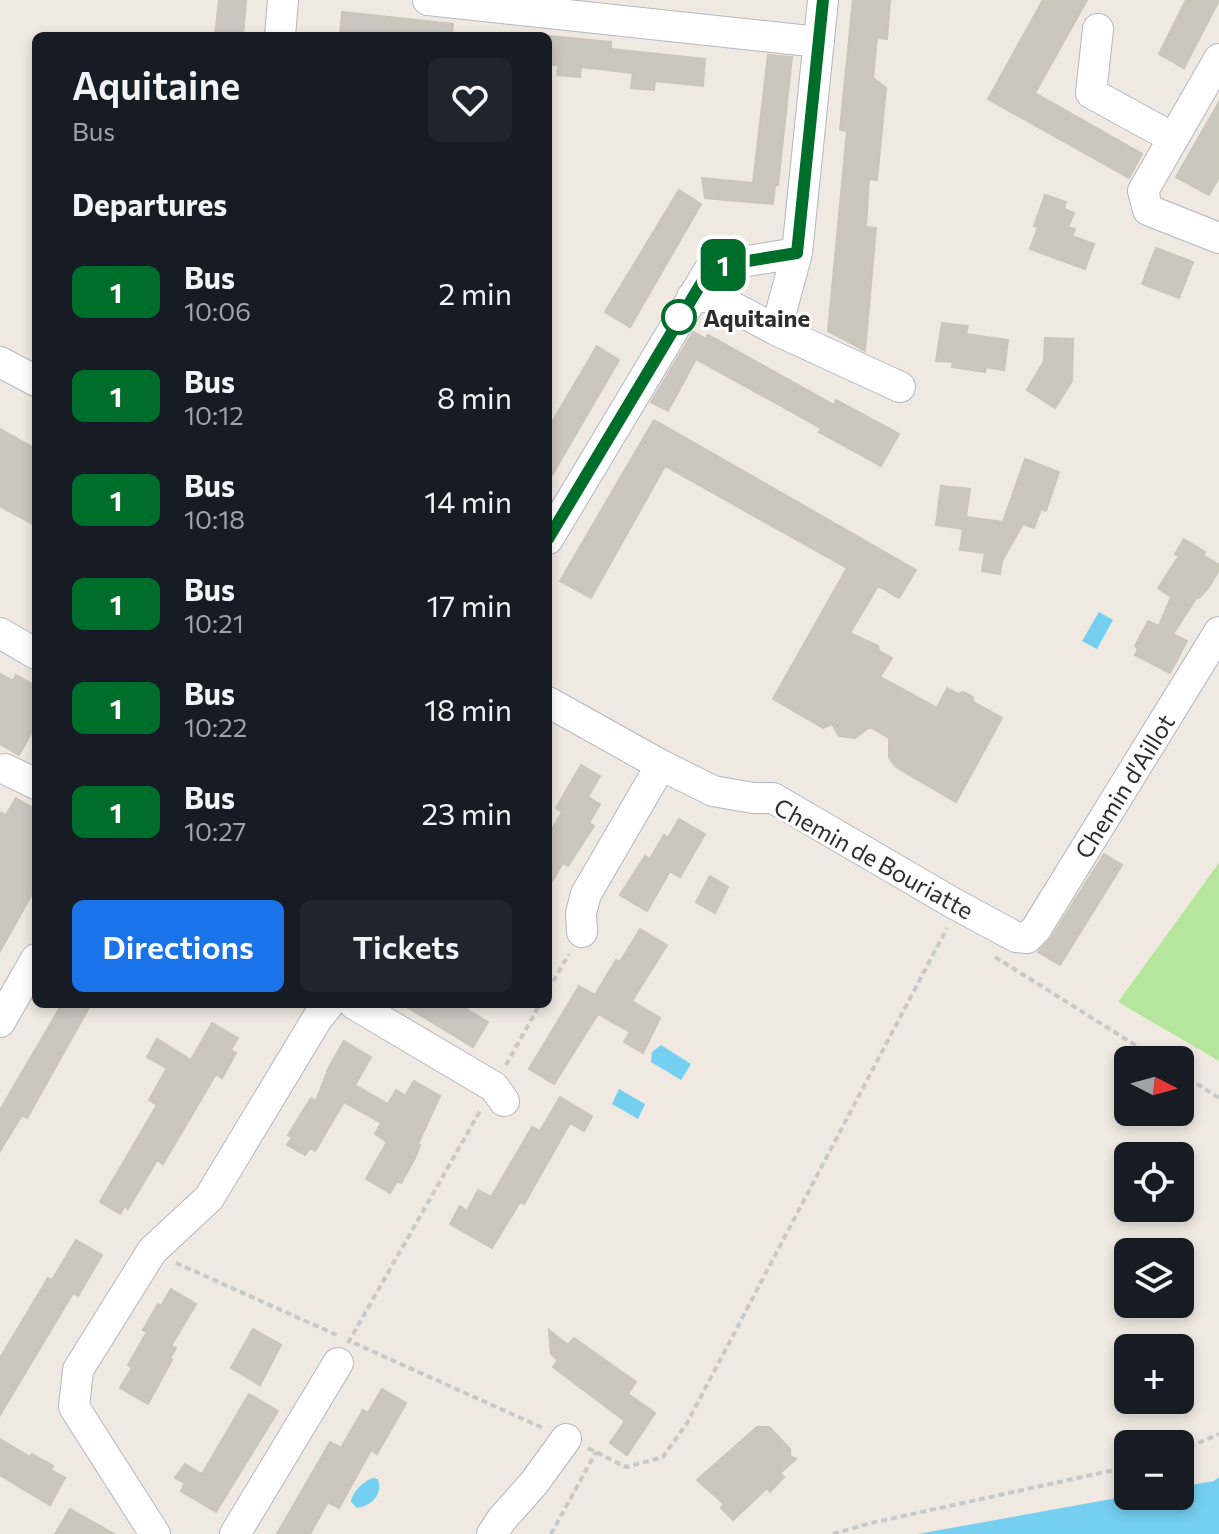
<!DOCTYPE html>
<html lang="en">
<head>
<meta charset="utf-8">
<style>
  body { margin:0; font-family:Commissioner,sans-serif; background:#20242c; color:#f1f3f6; height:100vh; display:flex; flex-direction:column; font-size:30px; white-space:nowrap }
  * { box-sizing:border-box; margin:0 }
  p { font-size:26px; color:#9ea1a6 }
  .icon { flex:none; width:44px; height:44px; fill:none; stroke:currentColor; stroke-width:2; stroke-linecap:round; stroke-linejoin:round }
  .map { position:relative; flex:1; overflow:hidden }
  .drawer { position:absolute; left:32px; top:32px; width:520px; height:976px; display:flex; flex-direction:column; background:#171b24; border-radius:12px; box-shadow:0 4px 12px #0003 }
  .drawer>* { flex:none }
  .badge { padding:0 16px; border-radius:12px; font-size:28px; line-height:52px }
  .needle { width:52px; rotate:96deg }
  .fabs { position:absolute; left:1114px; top:1046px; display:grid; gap:16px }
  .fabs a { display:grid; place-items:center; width:80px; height:80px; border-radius:12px; background:#171b24; box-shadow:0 4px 12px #0003; font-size:40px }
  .map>.badge { position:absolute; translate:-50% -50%; box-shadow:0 0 0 4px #fff }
  h2 { padding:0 40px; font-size:30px; line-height:72px }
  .round { display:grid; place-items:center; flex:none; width:84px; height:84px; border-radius:12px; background:#20242c }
  .summary { display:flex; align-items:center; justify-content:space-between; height:136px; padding:0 40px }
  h1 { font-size:38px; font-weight:600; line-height:60px }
  .primary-button { display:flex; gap:16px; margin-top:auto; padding:16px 40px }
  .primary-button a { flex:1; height:92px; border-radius:12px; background:#1a73e8; color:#fff; font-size:32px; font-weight:600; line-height:92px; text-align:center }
  .primary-button a+a { background:#20242c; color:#f1f3f6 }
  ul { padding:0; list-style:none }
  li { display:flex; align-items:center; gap:24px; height:104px; padding:0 40px }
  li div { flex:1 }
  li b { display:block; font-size:30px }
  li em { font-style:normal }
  li .badge { min-width:88px; font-weight:700; text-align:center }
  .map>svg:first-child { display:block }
</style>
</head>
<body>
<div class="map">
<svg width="1219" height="1534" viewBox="0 0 1219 1534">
  <rect width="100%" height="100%" fill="#efe9e1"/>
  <!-- green -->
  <path fill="#b6e59e" d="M1219 863V1061L1118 1002Z"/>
  <!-- water -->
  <path fill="#75cff0" d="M1099 612 1113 620 1097 649 1082 641Z
    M661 1045 691 1064 681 1080 651 1062 652 1052Z
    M619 1089 645 1104 638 1119 612 1104Z
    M1219 1477V1534H918L1128 1496H1180V1487L1214 1481Z
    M373 1478 378 1479C383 1495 372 1506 357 1508L351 1502C352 1492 365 1480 373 1478Z"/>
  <!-- building -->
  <path fill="#cbc7bf" stroke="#cbc5ba" stroke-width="2" d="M219 0H246L243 36H215Z
    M853 0H890L887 39 877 38 873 78 886 88 877 180 869 179 866 227 876 228 865 351 828 331 847 131 840 130Z
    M1043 0H1087L1035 93 1142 154 1129 178 988 99Z
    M1186 0H1219L1184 68 1159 54Z
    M342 12 453 24 452 36H340Z
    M548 36 611 42V49L705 59 703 86 655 81 654 90 631 88 633 73 581 67 580 77 557 75 558 65 548 64Z
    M768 55 792 57 778 185H775L773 204 705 198 702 178 753 183Z
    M1219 102V177L1209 195 1176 177Z
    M679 190 701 204 630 327 605 312Z
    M1045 195 1066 202 1064 209 1074 213 1068 227 1075 229 1072 236 1094 244 1085 269 1030 249 1038 227 1034 226Z
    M1156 248 1193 262 1179 298 1142 284Z
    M942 323 968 326 966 334 1008 340 1004 370 986 367 985 372 952 367 953 362 936 361Z
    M693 332 706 339 708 335 834 405 836 400 899 434 881 466 819 432 821 428 696 359 668 411 651 402Z
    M1045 338 1073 339 1072 381 1055 408 1027 390 1044 361Z
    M597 346 619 360 548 482V429Z
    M654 420 916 570 899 598 878 586 850 633 878 646 879 651 892 658 880 677 937 708 947 688 958 694 963 692 973 697V702L1002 718 956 802 896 767 889 758V738L870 727 855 738 839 736 832 724 823 728 773 699 847 568 665 466 591 598 560 581Z
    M0 429 36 449V526L0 506Z
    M1025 459 1059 472 1046 511 1041 509 1034 528 1023 524 1002 561 1000 574 982 571 985 553 960 550 963 529 936 525 941 486 970 489 966 517 1003 522Z
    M1184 539 1205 552 1203 555 1219 565V570L1209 587 1199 598 1197 597 1173 634 1187 641 1170 673 1135 655 1138 649 1135 646 1148 621 1159 626 1171 597 1158 588 1179 556 1175 554Z
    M0 674 13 681 16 675 36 686V725L19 755 0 744Z
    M581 765 600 776 588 797 600 804 589 823 594 826 568 866 563 863 548 888V836L562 812 556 808Z
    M16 798 36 810V887L0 951V812L6 815Z
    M679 819 705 834 680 877 670 871 647 911 620 895 645 856 650 859 664 835 668 838Z
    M1104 854 1122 865 1060 965 1038 952 1051 938Z
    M710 876 728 887 715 913 696 902Z
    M640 929 667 945 632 1001 660 1018 643 1053 624 1042 630 1032 598 1014 554 1084 529 1069 579 986 595 995 616 960 620 962Z
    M62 1004H91L27 1118 22 1115 0 1151V1110Z
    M402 1004H458L488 1022 473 1047Z
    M212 1023 238 1038 231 1050 236 1053 222 1078 216 1074 163 1164 157 1160 128 1209 125 1206 120 1214 100 1202 157 1105 149 1100 167 1068 147 1057 157 1039 191 1060Z
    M344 1041 371 1057 355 1085 388 1104 396 1090 405 1096 414 1081 440 1096 418 1144 420 1145 415 1158 401 1183 397 1181 390 1193 366 1179 387 1142 375 1134 381 1123 344 1102 315 1151 310 1148 305 1155 287 1145 292 1137 288 1135 311 1098 316 1101 329 1067Z
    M560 1097 592 1116 584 1131 570 1123 524 1204 520 1202 492 1248 450 1224 460 1206 467 1211 478 1190 491 1197 532 1127 540 1131Z
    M76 1240 102 1255 78 1296 73 1293 0 1415V1358L48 1278 52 1280Z
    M171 1289 196 1304 171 1346 176 1348 170 1358 172 1360 148 1404 120 1388 132 1368 128 1365 147 1332 143 1330 158 1304 161 1306Z
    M253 1329 281 1345 260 1385 231 1368Z
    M549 1330 568 1345 574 1338 636 1382 628 1394 655 1413 627 1455 610 1443 625 1421 553 1367 558 1360 551 1354Z
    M382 1389 406 1403 377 1454 371 1450 339 1508 328 1502 310 1534H277L330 1442 341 1448 363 1410 368 1413Z
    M249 1394 278 1411 216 1512 181 1491 185 1483 175 1478 185 1464 202 1474Z
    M757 1427H769L790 1449V1456L796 1459 780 1473 784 1477 770 1492 767 1488 733 1520 721 1508 724 1504 697 1480Z
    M0 1439 30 1457 32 1454 53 1466 51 1470 65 1478 50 1505 0 1475Z
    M70 1509 114 1534H55Z"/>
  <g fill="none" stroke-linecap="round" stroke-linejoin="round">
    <!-- minor casing -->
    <g stroke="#b4b7c1" stroke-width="32">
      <path id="minor" d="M428 0 819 42
        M1098 29 1091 93 1173 138
        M280 36 283 0
        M1219 59 1143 191 1148 210 1219 238
        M692 297H714L776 330 900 387
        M776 330 797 253 823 0
        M0 362 36 381
        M548 539 711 267 797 253
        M0 633 36 654
        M548 702 661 765 713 791 753 798H773L953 903 1016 937 1027 938 1036 929 1219 632
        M5 769 36 784
        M582 932 581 913 586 894 661 765
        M354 1004 494 1087 504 1101
        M0 1022 36 959
        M155 1534 74 1407 78 1370 152 1251 209 1198 317 1019 329 1004
        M235 1534 338 1363
        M492 1534 502 1519 534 1483 566 1439"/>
    </g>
    <!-- path -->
    <path stroke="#c9c9c9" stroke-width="4" stroke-dasharray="6 4" stroke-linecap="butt" d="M995 957 1159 1060
      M548 990 569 954
      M506 1065 540 1004
      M1180 1073 1219 1098
      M176 1263 339 1336
      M348 1343 480 1111
      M354 1343 543 1428
      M588 1448 626 1467 663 1457 687 1423 947 928
      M1180 1451 1219 1434
      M551 1534 596 1452
      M833 1534 871 1523 1128 1467"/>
    <!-- minor -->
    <use href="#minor" stroke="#fff" stroke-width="30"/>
  </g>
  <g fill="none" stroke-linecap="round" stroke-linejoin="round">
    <!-- line casing -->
    <g stroke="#fff" stroke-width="18">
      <path id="line" d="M548 539 711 267 797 253 823 0"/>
    </g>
    <!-- line -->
    <use href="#line" stroke="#006e2b" stroke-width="12"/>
  </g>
  <!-- markers -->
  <circle fill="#fff" stroke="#006e2b" stroke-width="4" cx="679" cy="317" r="16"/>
  <g text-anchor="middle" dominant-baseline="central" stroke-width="6" stroke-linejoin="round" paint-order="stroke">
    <!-- stop labels -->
    <g font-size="24" font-weight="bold" fill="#2e2e2e" stroke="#fff" text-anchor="start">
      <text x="703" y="317">Aquitaine</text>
    </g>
    <!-- street labels -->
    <g font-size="24" fill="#2e2e2e" stroke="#fff">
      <text transform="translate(1124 786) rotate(-58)">Chemin d'Aillot</text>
      <text transform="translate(874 858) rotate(29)">Chemin de Bouriatte</text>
    </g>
  </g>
</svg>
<div class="fabs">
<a><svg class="needle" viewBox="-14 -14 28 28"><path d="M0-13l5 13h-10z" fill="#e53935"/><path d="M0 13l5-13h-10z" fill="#9ea1a6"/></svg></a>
<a><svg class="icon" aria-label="locate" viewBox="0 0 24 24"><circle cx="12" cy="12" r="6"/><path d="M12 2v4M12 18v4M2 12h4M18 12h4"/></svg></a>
<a><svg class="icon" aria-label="layers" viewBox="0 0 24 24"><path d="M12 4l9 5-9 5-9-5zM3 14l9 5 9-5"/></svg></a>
<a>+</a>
<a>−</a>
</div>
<b class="badge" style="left:723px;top:265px;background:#006e2b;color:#fff">1</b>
<section class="drawer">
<div class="summary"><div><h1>Aquitaine</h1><p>Bus</p></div><a class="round"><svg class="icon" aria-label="heart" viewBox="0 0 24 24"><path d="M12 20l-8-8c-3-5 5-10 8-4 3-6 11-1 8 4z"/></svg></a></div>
<h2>Departures</h2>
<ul>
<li><span class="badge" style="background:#006e2b;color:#fff">1</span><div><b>Bus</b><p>10:06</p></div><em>2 min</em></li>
<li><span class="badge" style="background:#006e2b;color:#fff">1</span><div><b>Bus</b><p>10:12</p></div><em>8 min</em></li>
<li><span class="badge" style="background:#006e2b;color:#fff">1</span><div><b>Bus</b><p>10:18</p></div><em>14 min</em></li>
<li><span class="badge" style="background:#006e2b;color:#fff">1</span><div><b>Bus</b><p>10:21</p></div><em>17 min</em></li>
<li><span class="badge" style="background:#006e2b;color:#fff">1</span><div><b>Bus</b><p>10:22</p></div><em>18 min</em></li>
<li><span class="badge" style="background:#006e2b;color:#fff">1</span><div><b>Bus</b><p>10:27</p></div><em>23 min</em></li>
</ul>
<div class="primary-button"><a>Directions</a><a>Tickets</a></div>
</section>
</div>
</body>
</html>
